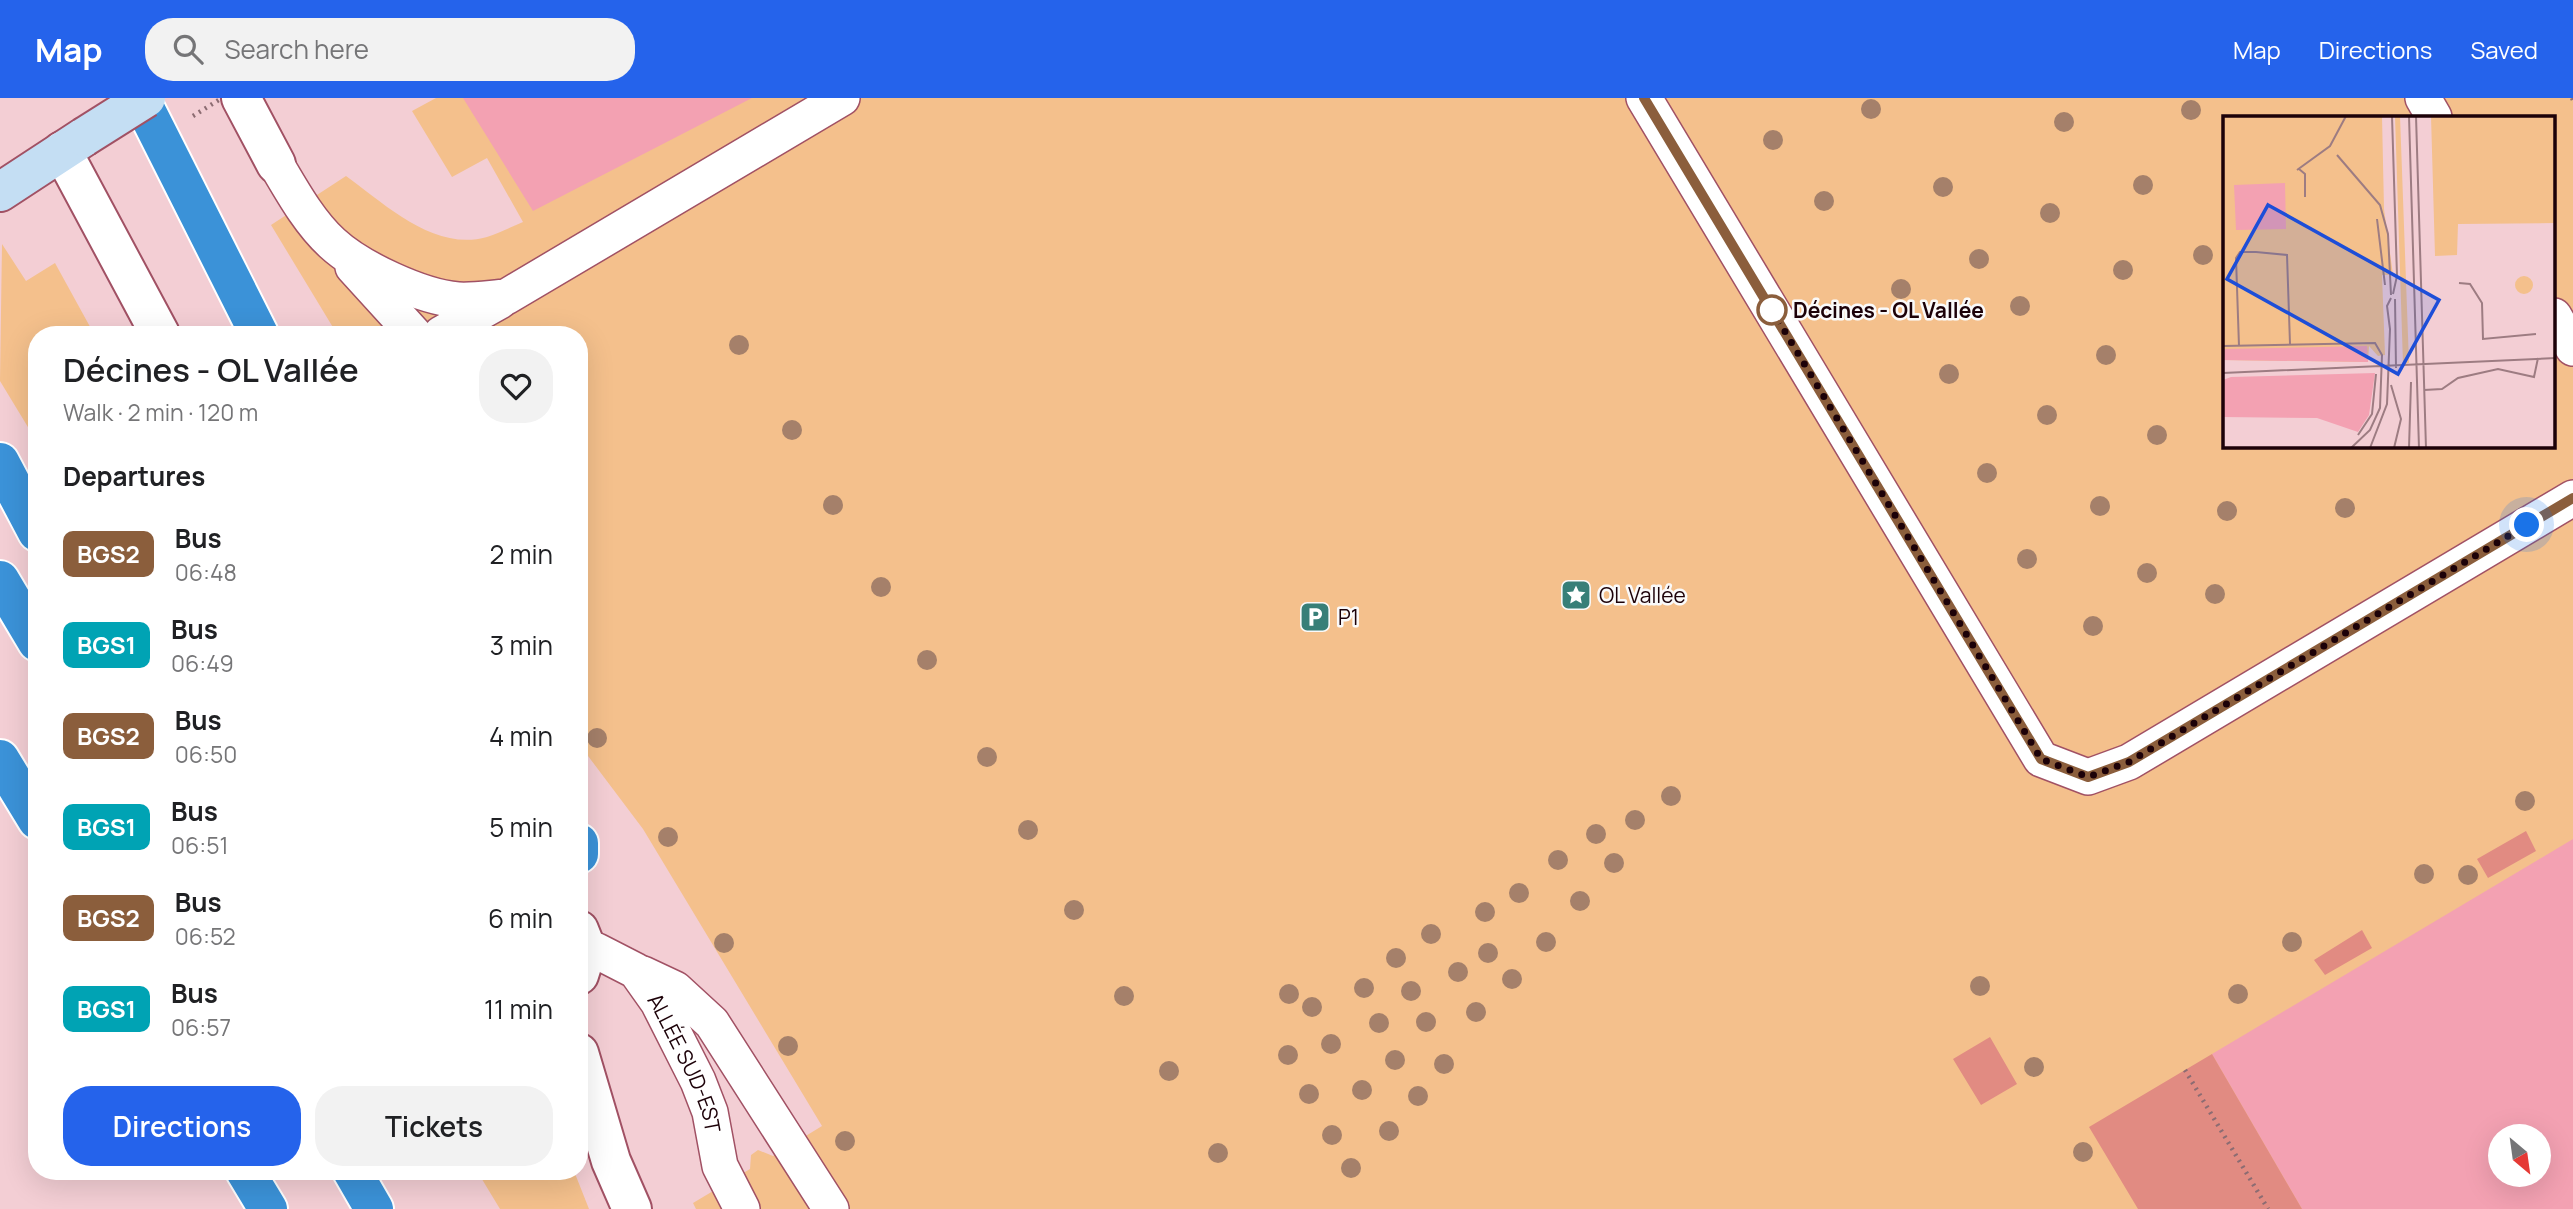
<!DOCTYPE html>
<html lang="en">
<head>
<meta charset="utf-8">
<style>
  body { margin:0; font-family:Manrope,sans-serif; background:#f2f2f2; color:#202124; height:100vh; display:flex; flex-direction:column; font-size:26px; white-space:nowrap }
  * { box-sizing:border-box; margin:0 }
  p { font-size:23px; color:#757577 }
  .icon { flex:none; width:38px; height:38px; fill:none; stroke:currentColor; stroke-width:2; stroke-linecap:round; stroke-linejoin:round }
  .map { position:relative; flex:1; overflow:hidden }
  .sheet { position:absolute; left:28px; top:228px; width:560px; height:854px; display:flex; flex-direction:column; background:#fff; border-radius:28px; box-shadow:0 7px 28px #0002 }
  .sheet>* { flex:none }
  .badge { padding:0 14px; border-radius:10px; font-size:24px; line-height:46px }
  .needle { width:46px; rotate:151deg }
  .tools { position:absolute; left:2488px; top:1026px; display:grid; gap:14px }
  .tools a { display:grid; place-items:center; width:63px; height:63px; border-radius:50%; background:#fff; box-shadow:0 7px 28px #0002; font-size:35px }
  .you { position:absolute; width:35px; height:35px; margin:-18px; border:5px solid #fff; border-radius:50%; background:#1a73e8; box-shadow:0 0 0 10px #1a73e833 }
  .map>.badge { position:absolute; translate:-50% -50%; box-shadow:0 0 0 4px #fff }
  h2 { padding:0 35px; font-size:26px; line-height:63px }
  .round { display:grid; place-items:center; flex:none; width:74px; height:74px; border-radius:28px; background:#f2f2f2 }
  .headline { display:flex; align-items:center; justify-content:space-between; height:119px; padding:0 35px }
  h1 { font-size:33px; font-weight:600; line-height:52px }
  .action { display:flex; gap:14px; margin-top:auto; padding:14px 35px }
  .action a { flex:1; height:80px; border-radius:28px; background:#2563eb; color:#fff; font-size:28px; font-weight:600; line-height:80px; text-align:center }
  .action a+a { background:#f2f2f2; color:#202124 }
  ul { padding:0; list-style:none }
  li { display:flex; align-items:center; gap:21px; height:91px; padding:0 35px }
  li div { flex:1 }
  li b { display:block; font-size:26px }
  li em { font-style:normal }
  li .badge { min-width:77px; font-weight:700; text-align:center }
  header { display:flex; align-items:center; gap:42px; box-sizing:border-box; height:98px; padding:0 35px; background:#2563eb; color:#fff }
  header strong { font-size:33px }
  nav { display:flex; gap:38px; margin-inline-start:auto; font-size:24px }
  .search { width:490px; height:63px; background:#f2f2f2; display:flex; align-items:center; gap:18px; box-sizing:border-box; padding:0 24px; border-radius:28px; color:#757577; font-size:26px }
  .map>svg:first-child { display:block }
</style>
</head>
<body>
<header>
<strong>Map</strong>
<div class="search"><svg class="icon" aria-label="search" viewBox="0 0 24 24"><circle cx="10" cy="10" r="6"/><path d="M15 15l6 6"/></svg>Search here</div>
<nav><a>Map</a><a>Directions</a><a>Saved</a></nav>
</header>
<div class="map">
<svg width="2573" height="1111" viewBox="0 0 2573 1111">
  <rect width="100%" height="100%" fill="#f3ced4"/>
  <!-- green -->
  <path fill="#f4c08c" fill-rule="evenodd" d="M436 0H2573V1111H696L693 1105 750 1071 751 1057 758 1052 773 1058 822 1028 643 731 579 646V236H337L271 127 346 78C385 106 434 154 487 139 499 135 511 129 523 124L487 60 452 79 412 13ZM2225 19H2554V348H2225ZM2501 1038H2539V1076H2501Z
    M2 146 26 183 55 165 94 236H37V344L0 283Z
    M477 1073H574L589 1111H500Z"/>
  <!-- water -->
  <path fill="#f3a1b2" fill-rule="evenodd" d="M463 0H752L533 113Z
    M2573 741V1111H2302L2212 956ZM2501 1038H2539V1076H2501Z"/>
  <!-- building -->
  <path fill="#e18b82" d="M2526 733 2536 753 2488 780 2477 761Z
    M2362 832 2372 850 2325 877 2314 862Z
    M1990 939 2017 986 1981 1007 1953 961Z
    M2212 956 2302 1111H2138L2089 1029Z"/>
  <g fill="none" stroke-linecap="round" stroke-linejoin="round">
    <!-- lane casing -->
    <g stroke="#a15164" stroke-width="38">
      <g id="lane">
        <path d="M1644 0 2041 661 2088 679 2129 664 2573 400"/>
        <path d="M2423 0 2434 19"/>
        <path d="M276 66C292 93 309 124 332 145 359 170 421 199 458 202 474 203 491 200 506 199L842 0"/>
        <path d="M353 169 414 236"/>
        <path d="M2554 218 2573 250"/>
        <path d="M441 236 500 203"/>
        <path id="s1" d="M587 852 597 853 636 873 658 904 698 983 710 1014 720 1068 742 1111"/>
        <path d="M643 876 675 891 712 925 831 1111"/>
      </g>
    </g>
    <!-- street casing -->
    <g stroke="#a15164" stroke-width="42">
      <path id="street" d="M241 0 276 66
        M62 53 160 236
        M579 832 587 852 579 877
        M579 955 611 1063 632 1111"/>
    </g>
    <!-- secondary casing -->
    <g stroke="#a15164" stroke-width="42">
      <path id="secondary" d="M0 94 84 39"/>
    </g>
    <!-- highway casing -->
    <g stroke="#fff" stroke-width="42">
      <path id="highway" d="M140 0 259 236
        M0 364 37 434
        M0 482 37 544
        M0 661 37 722
        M579 745V756
        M245 1073 268 1111
        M352 1073 374 1111"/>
    </g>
    <!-- path -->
    <path stroke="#8c6c72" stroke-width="4.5" stroke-dasharray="2 5" stroke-linecap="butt" d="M2572 0 2573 2
      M2185 972 2268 1111"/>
    <!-- lane -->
    <use href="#lane" stroke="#fff" stroke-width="35"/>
    <!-- street -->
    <use href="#street" stroke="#fff" stroke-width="38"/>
    <!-- secondary -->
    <use href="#secondary" stroke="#c4def3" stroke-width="38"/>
    <!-- highway -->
    <use href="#highway" stroke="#3b92d8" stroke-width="38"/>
    <!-- secondary-bridge casing -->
    <g stroke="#a15164" stroke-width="42" stroke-linecap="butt">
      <path id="secondary-bridge" d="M84 39 146 0"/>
    </g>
    <!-- path-bridge -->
    <path stroke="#8c6c72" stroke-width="4.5" stroke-dasharray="2 5" stroke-linecap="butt" d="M193 18 222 0"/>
    <!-- secondary-bridge -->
    <use href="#secondary-bridge" stroke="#c4def3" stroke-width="38"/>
  </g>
  <!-- trees -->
  <g fill="#a5806a">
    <circle cx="1871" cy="11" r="10"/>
    <circle cx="2191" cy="12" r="10"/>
    <circle cx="2064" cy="24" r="10"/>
    <circle cx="1773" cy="42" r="10"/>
    <circle cx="2143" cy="87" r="10"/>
    <circle cx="1943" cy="89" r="10"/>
    <circle cx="1824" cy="103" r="10"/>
    <circle cx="2050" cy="115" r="10"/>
    <circle cx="2203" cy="157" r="10"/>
    <circle cx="1979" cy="161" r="10"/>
    <circle cx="2123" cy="172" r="10"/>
    <circle cx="1901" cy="191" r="10"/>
    <circle cx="2020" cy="208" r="10"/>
    <circle cx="739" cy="247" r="10"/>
    <circle cx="2106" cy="257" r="10"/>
    <circle cx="1949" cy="276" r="10"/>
    <circle cx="2047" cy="317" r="10"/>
    <circle cx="792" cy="332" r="10"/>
    <circle cx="2157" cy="337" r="10"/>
    <circle cx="1987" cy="375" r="10"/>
    <circle cx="833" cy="407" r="10"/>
    <circle cx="2100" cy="408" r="10"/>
    <circle cx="2345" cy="410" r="10"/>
    <circle cx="2227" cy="413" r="10"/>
    <circle cx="2027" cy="461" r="10"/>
    <circle cx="2147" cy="475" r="10"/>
    <circle cx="881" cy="489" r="10"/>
    <circle cx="2215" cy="496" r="10"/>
    <circle cx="2093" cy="528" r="10"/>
    <circle cx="927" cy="562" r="10"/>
    <circle cx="597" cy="640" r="10"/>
    <circle cx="987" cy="659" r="10"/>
    <circle cx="1671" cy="698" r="10"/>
    <circle cx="2525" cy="703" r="10"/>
    <circle cx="1635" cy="722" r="10"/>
    <circle cx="1028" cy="732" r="10"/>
    <circle cx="1596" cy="736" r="10"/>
    <circle cx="668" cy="739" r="10"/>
    <circle cx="1558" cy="762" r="10"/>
    <circle cx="1614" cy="765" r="10"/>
    <circle cx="2424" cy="776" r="10"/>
    <circle cx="2468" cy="777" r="10"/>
    <circle cx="1519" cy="795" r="10"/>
    <circle cx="1580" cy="803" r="10"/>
    <circle cx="1074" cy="812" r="10"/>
    <circle cx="1485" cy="814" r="10"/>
    <circle cx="1431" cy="836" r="10"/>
    <circle cx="1546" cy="844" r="10"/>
    <circle cx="2292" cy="844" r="10"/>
    <circle cx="724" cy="845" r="10"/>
    <circle cx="1488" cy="855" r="10"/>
    <circle cx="1396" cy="860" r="10"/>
    <circle cx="1458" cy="874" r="10"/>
    <circle cx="1512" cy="881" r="10"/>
    <circle cx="1980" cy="888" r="10"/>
    <circle cx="1364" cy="890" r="10"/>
    <circle cx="1411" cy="893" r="10"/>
    <circle cx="1289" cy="896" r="10"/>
    <circle cx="2238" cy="896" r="10"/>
    <circle cx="1124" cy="898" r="10"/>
    <circle cx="1312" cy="909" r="10"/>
    <circle cx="1476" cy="914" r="10"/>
    <circle cx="1426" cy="924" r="10"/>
    <circle cx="1379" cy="925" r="10"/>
    <circle cx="1331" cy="946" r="10"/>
    <circle cx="788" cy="948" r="10"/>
    <circle cx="1288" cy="957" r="10"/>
    <circle cx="1395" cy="962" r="10"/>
    <circle cx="1444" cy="966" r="10"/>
    <circle cx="2034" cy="969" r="10"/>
    <circle cx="1169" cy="973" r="10"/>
    <circle cx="1362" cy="992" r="10"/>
    <circle cx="1309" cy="996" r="10"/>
    <circle cx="1418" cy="998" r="10"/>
    <circle cx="1389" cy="1033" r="10"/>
    <circle cx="1332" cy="1037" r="10"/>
    <circle cx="845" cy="1043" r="10"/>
    <circle cx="2083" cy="1054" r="10"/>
    <circle cx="1218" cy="1055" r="10"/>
    <circle cx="1351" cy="1070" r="10"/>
  </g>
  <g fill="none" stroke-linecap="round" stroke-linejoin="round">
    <!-- line casing -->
    <g stroke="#fff" stroke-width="16">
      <path id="line" d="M1644 0 2041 661 2088 679 2129 664 2573 400"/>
    </g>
    <!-- line -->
    <use href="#line" stroke="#8b5e3c" stroke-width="10"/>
    <!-- walk -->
    <path stroke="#1c0108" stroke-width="7" stroke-dasharray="0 12.6" d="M1772 212 2041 661 2088 679 2129 664 2527 427"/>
  </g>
  <!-- icons -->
  <defs>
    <g id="sight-square" transform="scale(1.575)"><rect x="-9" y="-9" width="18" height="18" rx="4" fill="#387f78" stroke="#fafafa"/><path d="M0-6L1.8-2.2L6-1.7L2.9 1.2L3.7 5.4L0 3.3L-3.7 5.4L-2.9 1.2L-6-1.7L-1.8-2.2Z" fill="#fff"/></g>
    <g id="parking-square" transform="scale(1.575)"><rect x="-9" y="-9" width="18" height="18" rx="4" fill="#387f78" stroke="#fafafa"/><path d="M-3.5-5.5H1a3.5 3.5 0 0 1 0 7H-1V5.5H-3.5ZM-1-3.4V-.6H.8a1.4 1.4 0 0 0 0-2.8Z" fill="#fff"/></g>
  </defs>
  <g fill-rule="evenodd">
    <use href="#sight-square" x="1576" y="497"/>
    <use href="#parking-square" x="1315" y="519"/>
  </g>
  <!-- markers -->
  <circle fill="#fff" stroke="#8b5e3c" stroke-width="3.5" cx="1772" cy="212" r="14"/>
  <g text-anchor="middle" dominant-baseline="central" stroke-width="5" stroke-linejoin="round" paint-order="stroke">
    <!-- stop labels -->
    <g font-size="21" font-weight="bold" fill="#1c0108" stroke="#fafafa" text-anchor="start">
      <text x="1793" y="212">Décines - OL Vallée</text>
    </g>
    <!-- poi labels -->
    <g font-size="21" fill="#1c0108" stroke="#fafafa" text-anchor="start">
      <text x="1599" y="497">OL Vallée</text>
      <text x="1338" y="519">P1</text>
    </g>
    <!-- street labels -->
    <g font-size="21" fill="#1c0108" stroke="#fafafa">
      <text stroke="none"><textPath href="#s1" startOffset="159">ALLÉE SUD-EST</textPath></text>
    </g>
  </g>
  <!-- overview -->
  <g transform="translate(2223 18)">
    <rect width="332" height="332" fill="#f3ced4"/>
    <path d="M0 0H159L161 93 170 159H159L162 239 155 240 146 230 145 246 0 244ZM172 0H177L186 247 180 248ZM208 0H332V107L235 108 234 139 212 140ZM292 169a9 9 0 1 1 18 0a9 9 0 1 1-18 0Z" fill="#f4c08c"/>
    <path d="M62 67 63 113 13 114 11 69ZM144 230 145 246 0 244V233ZM152 257 146 299 135 316 94 302 0 301V264L8 261Z" fill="#f3a1b2"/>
    <path fill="none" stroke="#9d7c82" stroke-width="2" d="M169 0 174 160 170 178M186 0 196 332M193 0 203 332M114 39 157 89 165 118 168 179M76 53 82 58V81M74 54 107 30 123 0M154 103 162 169M236 167 247 168 259 187 260 223 313 218M172 183 173 252M0 230 152 227 159 239 157 292 147 314 128 332M16 230 13 142 17 136H33L64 139 67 228M0 257 333 242M168 269 178 303 171 332M201 274 219 273 235 262 275 253 311 261 315 242M135 319 149 298 153 258M147 332 164 288 167 213 164 190 168 182M186 332 188 266"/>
    <path fill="#1d4ed8" fill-opacity="0.15" stroke="#1d4ed8" stroke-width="3.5" d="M45 89 216 184 175 258 4 163Z"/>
    <rect width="332" height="332" fill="none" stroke="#1c0108" stroke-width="3.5"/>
  </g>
</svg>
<div class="tools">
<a><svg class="needle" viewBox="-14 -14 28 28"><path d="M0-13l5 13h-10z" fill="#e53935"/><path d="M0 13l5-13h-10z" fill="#757577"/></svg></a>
</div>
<div class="you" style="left:2527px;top:427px"></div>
<section class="sheet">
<div class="headline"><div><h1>Décines - OL Vallée</h1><p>Walk · 2 min · 120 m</p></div><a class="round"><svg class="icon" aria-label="heart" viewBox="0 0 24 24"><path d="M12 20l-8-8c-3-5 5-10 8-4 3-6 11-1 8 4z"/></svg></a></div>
<h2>Departures</h2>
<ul>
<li><span class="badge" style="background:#8b5e3c;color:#fff">BGS2</span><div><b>Bus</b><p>06:48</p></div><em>2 min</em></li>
<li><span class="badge" style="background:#00a3b4;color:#fff">BGS1</span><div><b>Bus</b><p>06:49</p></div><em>3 min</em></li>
<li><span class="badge" style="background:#8b5e3c;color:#fff">BGS2</span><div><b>Bus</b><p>06:50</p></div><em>4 min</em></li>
<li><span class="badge" style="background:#00a3b4;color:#fff">BGS1</span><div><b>Bus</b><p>06:51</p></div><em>5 min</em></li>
<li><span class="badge" style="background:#8b5e3c;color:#fff">BGS2</span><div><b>Bus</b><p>06:52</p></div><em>6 min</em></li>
<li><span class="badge" style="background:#00a3b4;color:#fff">BGS1</span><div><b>Bus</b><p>06:57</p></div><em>11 min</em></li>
</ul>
<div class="action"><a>Directions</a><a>Tickets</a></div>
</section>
</div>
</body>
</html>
